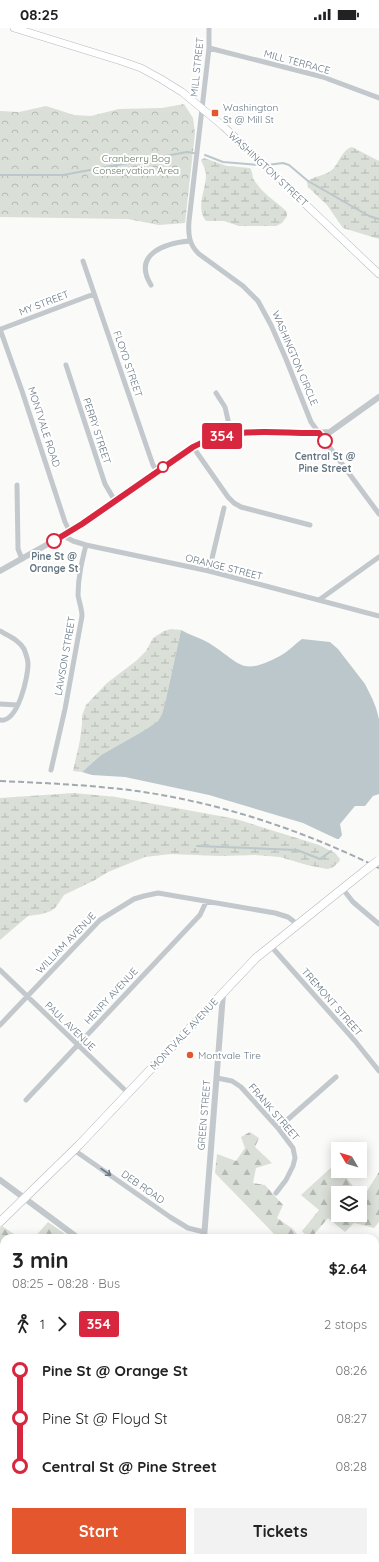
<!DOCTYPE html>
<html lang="en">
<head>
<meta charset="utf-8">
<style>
  body { margin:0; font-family:Quicksand,sans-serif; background:#f2f2f2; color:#222; height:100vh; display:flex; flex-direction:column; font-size:15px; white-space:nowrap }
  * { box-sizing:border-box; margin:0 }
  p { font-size:13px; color:#767676 }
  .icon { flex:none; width:22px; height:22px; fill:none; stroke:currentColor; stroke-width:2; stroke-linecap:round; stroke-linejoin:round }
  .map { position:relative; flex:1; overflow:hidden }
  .panel { position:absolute; left:0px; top:1206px; width:379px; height:328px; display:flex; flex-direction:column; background:#fff; border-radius:12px 12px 0 0; box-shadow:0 2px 10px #0003 }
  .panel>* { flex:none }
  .badge { padding:0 8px; border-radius:3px; font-size:14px; line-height:26px }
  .needle { width:26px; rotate:308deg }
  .controls { position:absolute; left:331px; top:1114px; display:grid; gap:8px }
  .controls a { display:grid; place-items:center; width:36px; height:36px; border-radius:0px; background:#fff; box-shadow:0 2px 10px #0003; font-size:20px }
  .map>.badge { position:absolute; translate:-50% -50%; box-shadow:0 0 0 2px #fff }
  .legs { display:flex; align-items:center; gap:6px; height:44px; padding:0 12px; font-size:13px }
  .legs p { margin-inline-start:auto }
  .overview { display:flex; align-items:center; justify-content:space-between; height:68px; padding:0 12px }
  h1 { font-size:22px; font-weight:700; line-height:30px }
  .action { display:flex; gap:8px; margin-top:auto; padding:8px 12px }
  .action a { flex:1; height:46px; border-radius:0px; background:#e4572e; color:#fff; font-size:16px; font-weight:700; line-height:46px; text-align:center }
  .action a+a { background:#f2f2f2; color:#222 }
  ul { padding:0 12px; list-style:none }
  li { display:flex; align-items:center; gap:14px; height:48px; font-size:15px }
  li i { display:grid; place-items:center; width:6px; height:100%; margin:0 5px; background:currentColor }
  li i::after { content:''; width:10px; height:10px; margin:-5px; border:3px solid; border-radius:50%; background:#fff }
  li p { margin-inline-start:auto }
  li:first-child i { background:linear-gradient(#0000 50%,currentColor 0) }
  li:last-child i { background:linear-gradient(currentColor 50%,#0000 0) }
  .status { display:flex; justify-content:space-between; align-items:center; height:28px; padding:0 20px; background:#fff; direction:ltr }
  .status svg { height:11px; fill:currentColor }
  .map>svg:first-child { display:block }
</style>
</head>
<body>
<div class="status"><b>08:25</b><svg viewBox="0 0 49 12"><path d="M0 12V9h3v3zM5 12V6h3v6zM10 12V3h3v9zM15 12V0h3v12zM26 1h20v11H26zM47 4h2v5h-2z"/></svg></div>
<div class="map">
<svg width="379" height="1534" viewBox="0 0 379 1534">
  <defs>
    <pattern id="forest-firs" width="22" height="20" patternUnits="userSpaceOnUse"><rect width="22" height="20" fill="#dadfd7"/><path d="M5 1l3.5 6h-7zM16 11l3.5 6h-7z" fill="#b4b9b4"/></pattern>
    <pattern id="wetland-marsh" width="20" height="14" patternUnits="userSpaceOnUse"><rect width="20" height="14" fill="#dadfd7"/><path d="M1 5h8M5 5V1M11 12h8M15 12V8" fill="none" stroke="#b4b9b4"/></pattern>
    <pattern id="park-crowns" width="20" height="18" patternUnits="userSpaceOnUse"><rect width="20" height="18" fill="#dadfd7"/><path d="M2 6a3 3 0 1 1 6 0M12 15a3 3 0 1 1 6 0" fill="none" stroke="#b4b9b4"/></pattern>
  </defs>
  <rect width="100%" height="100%" fill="#fafaf8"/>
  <!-- forest -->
  <path fill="url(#forest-firs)" fill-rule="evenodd" d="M250 1104 259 1110 255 1119 272 1135 256 1140 253 1155 265 1157 283 1177 277 1190 293 1201 300 1210H278L215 1145 217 1126 236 1133 245 1120 241 1109Z
    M335 1136 338 1139V1143H341L357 1163 365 1166 379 1144V1194L374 1200 354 1195 345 1204 328 1190 311 1210H308L302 1203 319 1182 301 1167ZM338 1165H360V1187H338Z
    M48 1194 71 1210H34Z
    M2 1198 20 1210H4V1242L0 1240V1200Z
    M379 1308V1339L375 1341V1311Z"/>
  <!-- wetland -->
  <path fill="url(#wetland-marsh)" d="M352 119 379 133V211L343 200 327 177 308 159 307 154C313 147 325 149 333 141 339 134 343 121 352 119Z
    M204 130 227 138 250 140C253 144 252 149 254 152 262 165 274 172 285 182L287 185V188L282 195 276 198H239L224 193H206C195 179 206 163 206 147 206 142 203 137 201 132Z
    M171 601 181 602 166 671 162 686 158 693 145 702 101 727 82 744 73 743 80 712 82 696V688L86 677 107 655 136 633 146 623 153 610 164 603Z
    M74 765 116 769 236 791 319 817 335 825 340 831 339 834 332 840 327 841 307 837 280 829 255 827 220 828 171 826 145 829 108 844 95 852 64 867 56 879 51 883 42 886 28 888 0 912V770Z"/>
  <!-- park -->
  <path fill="url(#park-crowns)" d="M184 76 193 90 195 105 185 195 159 197 128 191 0 189V83L19 84 46 78 74 87 91 88 119 81 162 80Z"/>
  <!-- water -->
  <path fill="#bbc7cb" d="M181 602C190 607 200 610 209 615 241 635 240 649 280 628 289 623 295 616 302 611L330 614 338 621 365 656 372 670 376 680 379 691V766L373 768 365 778H355L340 796 342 807 339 811H337L303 795 209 767 125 749 92 747 82 744 101 727 145 702 158 693 162 686 166 671Z"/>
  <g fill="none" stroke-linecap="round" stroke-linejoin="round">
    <!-- stream -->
    <path stroke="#bbc7cb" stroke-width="2" d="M205 127 223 134 260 137
      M267 137 283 135 289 137 308 153 369 188 379 191
      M0 147H63L187 124 194 125
      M197 818 297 822 320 831 331 823
      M375 1287 379 1284"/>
    <!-- secondary casing -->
    <g stroke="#b3babf" stroke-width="8">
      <path id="secondary" d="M14 0 121 33 141 40 161 51 182 64 223 98 379 246"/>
    </g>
    <!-- primary casing -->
    <g stroke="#b5babe" stroke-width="9">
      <path id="primary" d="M0 1194 79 1117 256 930 367 841"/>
    </g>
    <!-- minor -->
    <path stroke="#c3c8cc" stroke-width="5" d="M209 0V20L189 193C188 206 189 217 199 226L243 258 258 273 271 297 286 331 311 394 379 486
      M209 20 323 49 379 70
      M83 233 144 411 153 437 157 443
      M151 257C132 226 165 215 190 213
      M0 301 22 363 65 494 70 504
      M1 301 94 266
      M66 337 105 456 115 473
      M216 365 225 379 231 405
      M193 419 228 469 234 475 241 479 310 497
      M17 457 18 521 22 531
      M64 508 73 513 86 517 209 543 379 588
      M209 543 224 480
      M319 572 379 529
      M0 603C9 608 19 612 24 621 26 626 28 631 28 636 28 649 18 695 0 692
      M0 676 17 677
      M51 742 65 681 82 588C82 581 79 574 78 567 78 549 82 533 86 517
      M342 860 353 874 379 896
      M270 917 355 1013 379 1043
      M0 942 128 1065
      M0 997 100 892 134 871 144 868 158 865 275 885 288 889 297 896
      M217 1050 232 1053 241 1059 278 1100 293 1120 295 1130 293 1138 286 1152 276 1165
      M26 1072 200 887 206 874
      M278 1100 336 1049
      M74 1122 170 1189 188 1200 204 1204
      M375 1240 379 1236
      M0 1276 4 1279
      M375 1484 379 1489
      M0 1515 4 1516
      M36 1530H37
      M64 1530 65 1534
      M226 1530 230 1534"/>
    <!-- tertiary -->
    <path stroke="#c3c8cc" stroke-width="6" d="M0 543 73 502 157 443 200 415 231 405 265 404 316 405 330 404 379 369
      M0 1152 78 1210
      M204 1210 223 966
      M375 1393 379 1396
      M181 1534V1530"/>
    <!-- secondary -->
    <use href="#secondary" stroke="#fff" stroke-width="7"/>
    <!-- primary -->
    <use href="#primary" stroke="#fff" stroke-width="8"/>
    <!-- rail -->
    <path stroke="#a2aab0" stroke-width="2" stroke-dasharray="6 3" stroke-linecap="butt" d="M0 753C46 755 91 757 137 763 221 775 302 802 379 840"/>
    <!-- primary-bridge casing -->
    <g stroke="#b5babe" stroke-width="9" stroke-linecap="butt">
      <path id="primary-bridge" d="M367 841 379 832"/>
    </g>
    <!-- primary-bridge -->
    <use href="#primary-bridge" stroke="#fff" stroke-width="8"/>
  </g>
  <!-- one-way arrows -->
  <defs><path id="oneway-shaft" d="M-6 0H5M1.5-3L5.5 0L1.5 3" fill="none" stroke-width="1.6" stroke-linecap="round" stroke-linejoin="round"/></defs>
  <use stroke="#6a7a87" href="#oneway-shaft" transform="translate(106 1144) rotate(35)"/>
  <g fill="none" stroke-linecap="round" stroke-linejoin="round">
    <!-- line-1 casing -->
    <g stroke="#fff" stroke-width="9">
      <path id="line-1" d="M54 513 82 496 193 419C232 397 276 406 319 405L325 413"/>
    </g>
    <!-- line-1 -->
    <use href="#line-1" stroke="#d7263d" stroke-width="6"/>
  </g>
  <!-- markers -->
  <g fill="#e4572e" stroke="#fff" stroke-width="1.5">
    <rect x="211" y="81" width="8" height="8" rx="2"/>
    <circle cx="190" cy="1027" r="4"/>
  </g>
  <g fill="#fff" stroke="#d7263d" stroke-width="2">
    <circle cx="325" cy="413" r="7"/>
    <circle cx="163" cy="439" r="5"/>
    <circle cx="54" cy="513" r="7"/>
  </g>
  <g text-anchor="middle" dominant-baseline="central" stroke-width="4" stroke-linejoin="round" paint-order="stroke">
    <!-- street labels -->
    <g font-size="10" fill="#657683" stroke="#fff">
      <text transform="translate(297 34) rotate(15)">MILL TERRACE</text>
      <text transform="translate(197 39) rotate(-84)">MILL STREET</text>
      <text transform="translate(268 141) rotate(43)">WASHINGTON STREET</text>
      <text transform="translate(44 275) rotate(-21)">MY STREET</text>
      <text transform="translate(295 330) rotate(67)">WASHINGTON CIRCLE</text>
      <text transform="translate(128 336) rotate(71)">FLOYD STREET</text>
      <text transform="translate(44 399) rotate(72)">MONTVALE ROAD</text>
      <text transform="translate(97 403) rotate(72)">PERRY STREET</text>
      <text transform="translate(224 539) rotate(14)">ORANGE STREET</text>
      <text transform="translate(65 628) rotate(-80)">LAWSON STREET</text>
      <text transform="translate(66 915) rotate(-46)">WILLIAM AVENUE</text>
      <text transform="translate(111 968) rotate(-47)">HENRY AVENUE</text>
      <text transform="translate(332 974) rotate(49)">TREMONT STREET</text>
      <text transform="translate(70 998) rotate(44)">PAUL AVENUE</text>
      <text transform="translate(184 1006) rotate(-47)">MONTVALE AVENUE</text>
      <text transform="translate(274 1084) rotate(49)">FRANK STREET</text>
      <text transform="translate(204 1087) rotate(-85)">GREEN STREET</text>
      <text transform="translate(143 1159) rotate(35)">DEB ROAD</text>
    </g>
    <!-- poi labels -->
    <g font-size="10" fill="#657683" stroke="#fff" text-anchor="start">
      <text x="223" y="79">Washington<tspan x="223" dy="12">St @ Mill St</tspan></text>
      <text x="198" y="1027">Montvale Tire</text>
    </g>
    <!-- park labels -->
    <g font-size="10" fill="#687a64" stroke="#fff">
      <text x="136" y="130">Cranberry Bog<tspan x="136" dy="12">Conservation Area</tspan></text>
    </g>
    <!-- stop labels -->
    <g font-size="10" font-weight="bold" fill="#657683" stroke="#fff">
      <text x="325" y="428">Central St @<tspan x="325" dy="12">Pine Street</tspan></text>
      <text x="54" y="528">Pine St @<tspan x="54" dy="12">Orange St</tspan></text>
    </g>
  </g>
</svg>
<div class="controls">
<a><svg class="needle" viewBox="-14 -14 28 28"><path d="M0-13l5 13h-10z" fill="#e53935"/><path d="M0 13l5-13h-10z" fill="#767676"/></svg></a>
<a><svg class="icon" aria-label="layers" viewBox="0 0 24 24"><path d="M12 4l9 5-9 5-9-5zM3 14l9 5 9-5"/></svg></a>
</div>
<b class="badge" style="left:222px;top:408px;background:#d7263d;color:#fff">354</b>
<section class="panel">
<div class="overview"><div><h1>3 min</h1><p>08:25 – 08:28 · Bus</p></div><b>$2.64</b></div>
<div class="legs"><svg class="icon" aria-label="walk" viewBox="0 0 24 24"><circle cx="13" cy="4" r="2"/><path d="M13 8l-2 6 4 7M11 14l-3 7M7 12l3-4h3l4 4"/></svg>1<svg class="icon" aria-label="forward" viewBox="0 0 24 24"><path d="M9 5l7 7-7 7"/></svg><b class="badge" style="background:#d7263d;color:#fff">354</b><p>2 stops</p></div>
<ul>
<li><i style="color:#d7263d"></i><b>Pine St @ Orange St</b><p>08:26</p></li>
<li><i style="color:#d7263d"></i><span>Pine St @ Floyd St</span><p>08:27</p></li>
<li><i style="color:#d7263d"></i><b>Central St @ Pine Street</b><p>08:28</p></li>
</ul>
<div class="action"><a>Start</a><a>Tickets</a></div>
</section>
</div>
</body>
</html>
